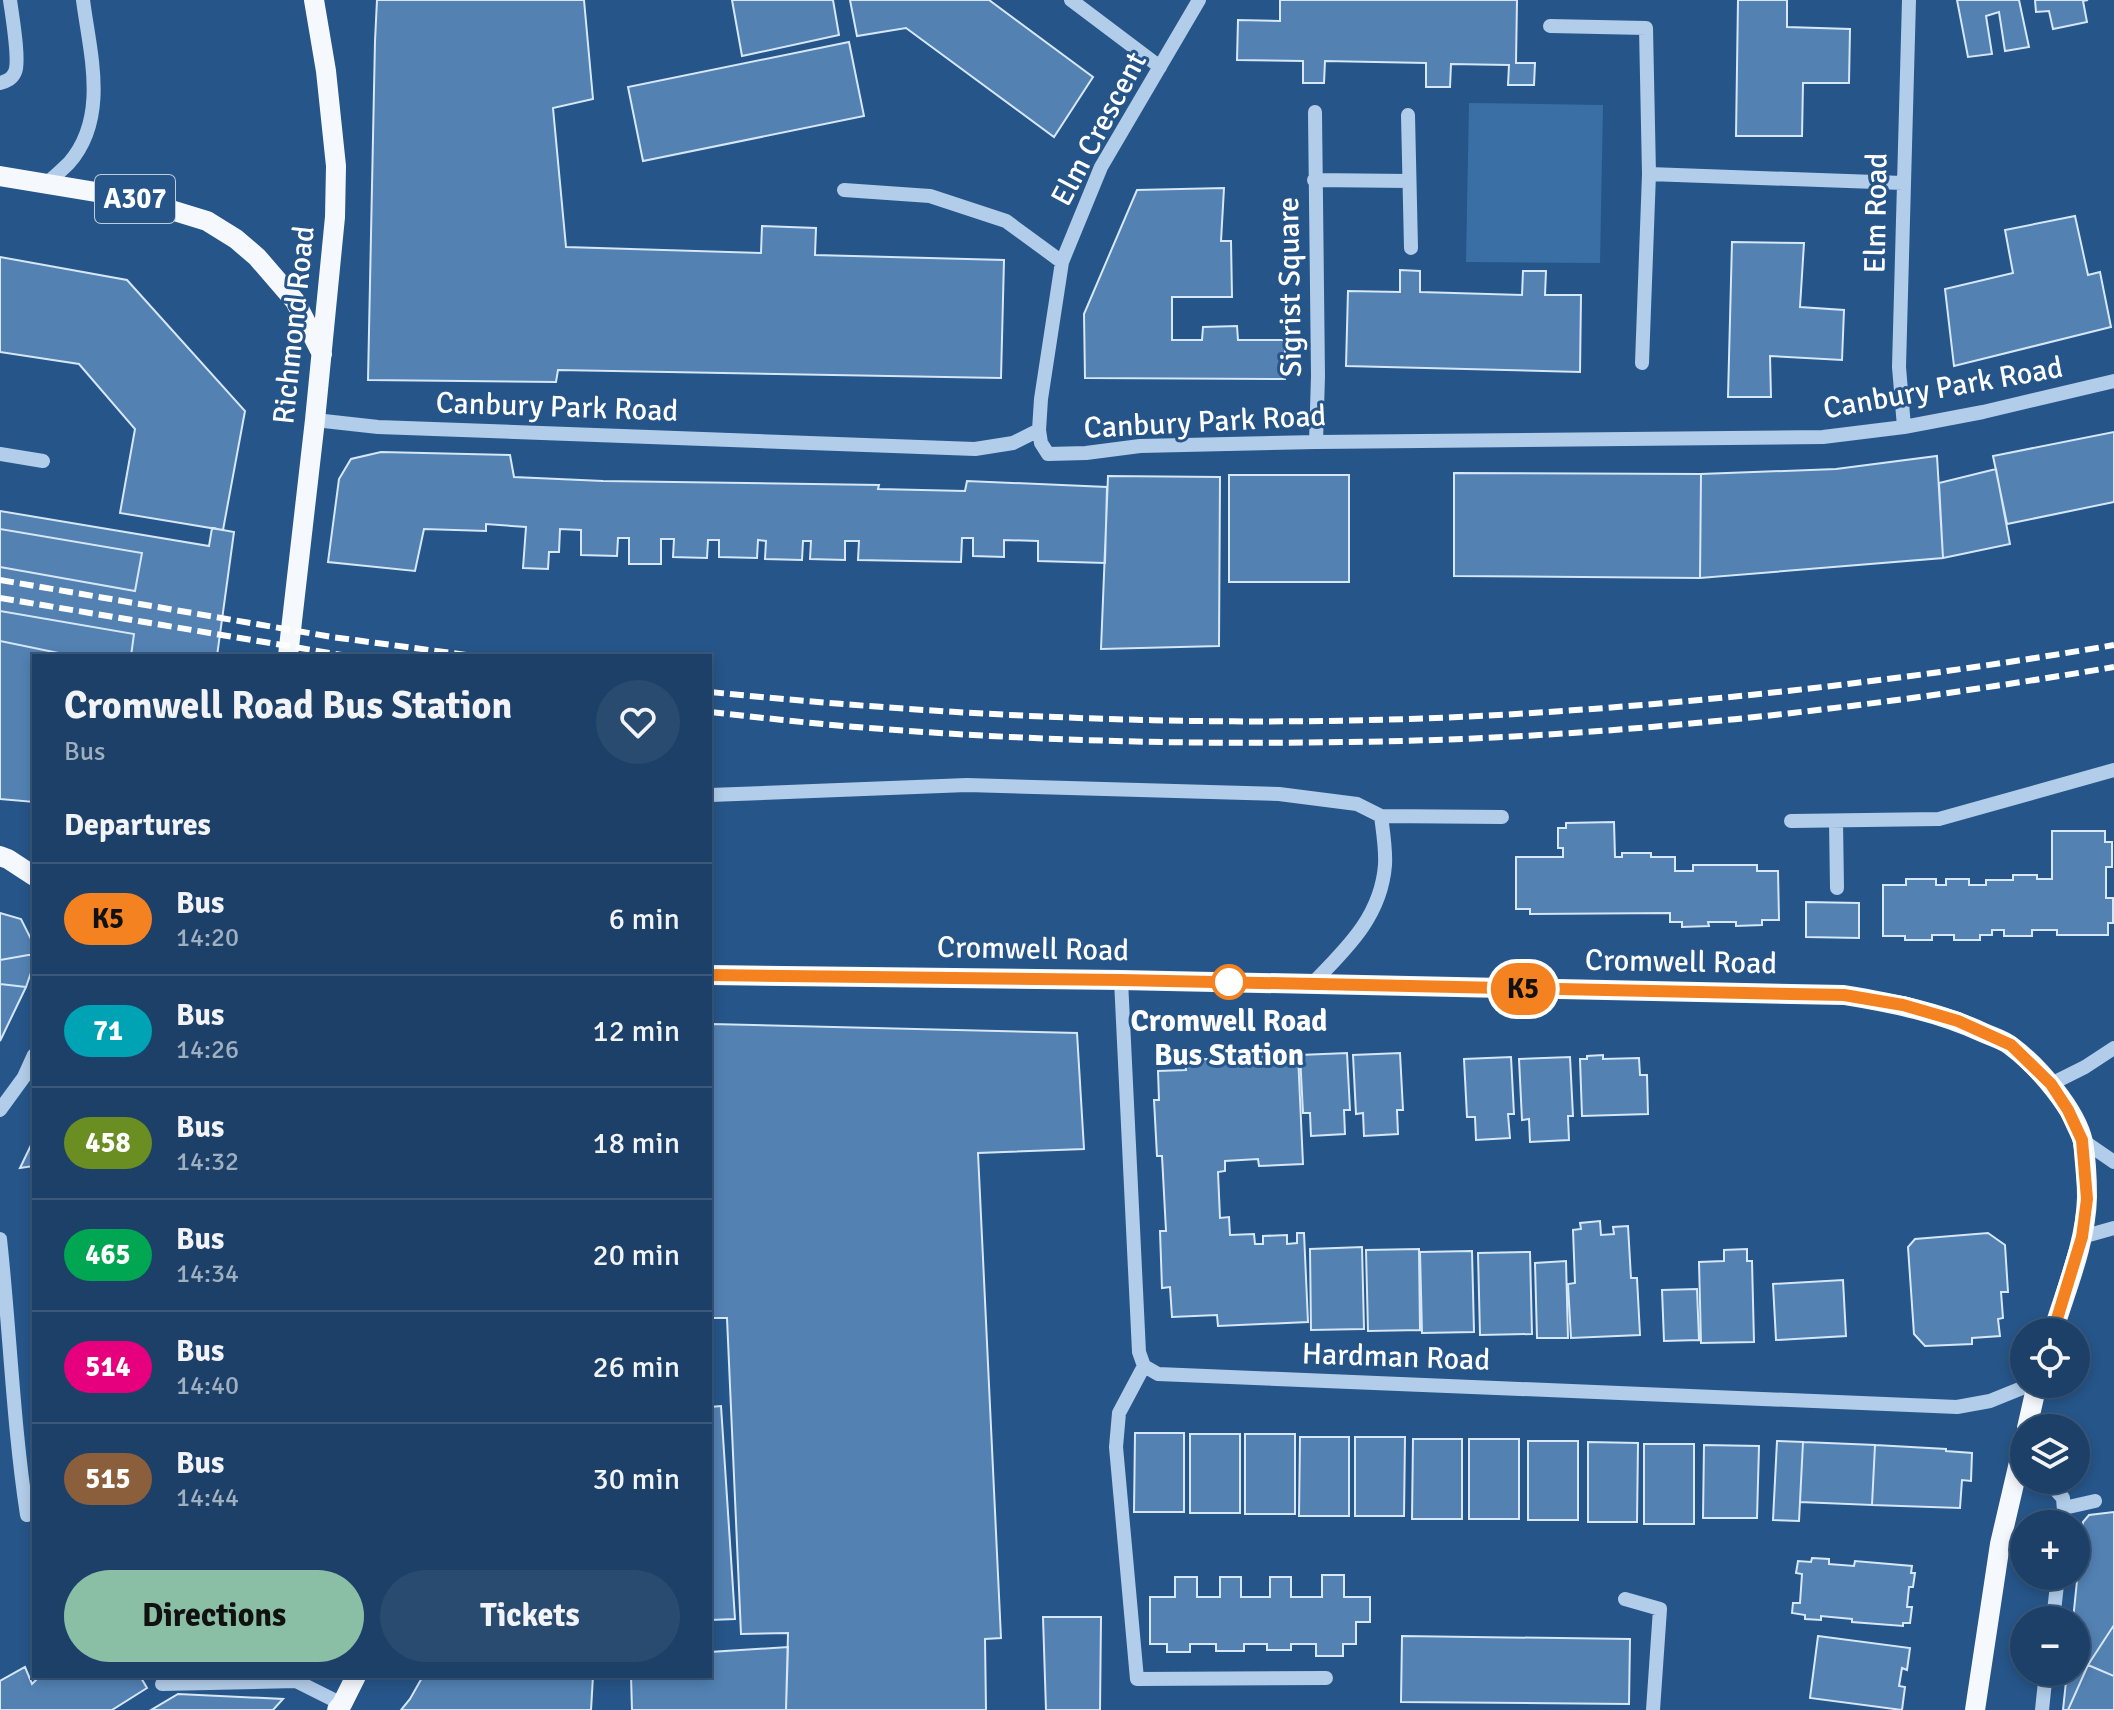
<!DOCTYPE html>
<html lang="en">
<head>
<meta charset="utf-8">
<style>
  body { margin:0; font-family:Signika,sans-serif; background:#294b70; color:#f1f3f6; height:100vh; display:flex; flex-direction:column; font-size:30px; white-space:nowrap }
  * { box-sizing:border-box; margin:0 }
  p { font-size:26px; color:#a0afc0 }
  .icon { flex:none; width:44px; height:44px; fill:none; stroke:currentColor; stroke-width:2; stroke-linecap:round; stroke-linejoin:round }
  .map { position:relative; flex:1; overflow:hidden }
  .sheet { position:absolute; left:32px; top:654px; width:680px; height:1024px; display:flex; flex-direction:column; background:#1c4067; border-radius:0px; box-shadow:0 4px 12px #0003,0 0 0 2px #3a597b }
  .sheet>* { flex:none }
  .badge { padding:0 16px; border-radius:26px; font-size:28px; line-height:52px }
  .buttons { position:absolute; left:2010px; top:1318px; display:grid; gap:16px }
  .buttons a { display:grid; place-items:center; width:80px; height:80px; border-radius:50%; background:#1c4067; box-shadow:0 4px 12px #0003,0 0 0 2px #3a597b; font-size:40px }
  .map>.badge { position:absolute; translate:-50% -50%; box-shadow:0 0 0 4px #fff }
  h2 { padding:0 32px; font-size:30px; line-height:72px }
  .round { display:grid; place-items:center; flex:none; width:84px; height:84px; border-radius:42px; background:#294b70 }
  .summary { display:flex; align-items:center; justify-content:space-between; height:136px; padding:0 32px }
  h1 { font-size:38px; font-weight:700; line-height:60px }
  .action { display:flex; gap:16px; margin-top:auto; padding:16px 32px }
  .action a { flex:1; height:92px; border-radius:48px; background:#8abfa5; color:#111; font-size:32px; font-weight:700; line-height:92px; text-align:center }
  .action a+a { background:#294b70; color:#f1f3f6 }
  ul { padding:0; list-style:none }
  li { display:flex; align-items:center; gap:24px; height:112px; padding:0 32px; border-top:2px solid #3a597b }
  li div { flex:1 }
  li b { display:block; font-size:30px }
  li em { font-style:normal }
  li .badge { min-width:88px; font-weight:700; text-align:center }
  .map>svg:first-child { display:block }
</style>
</head>
<body>
<div class="map">
<svg width="2114" height="1710" viewBox="0 0 2114 1710">
  <rect width="100%" height="100%" fill="#265589"/>
  <!-- green -->
  <path fill="#3a6fa5" d="M1469 103 1603 105 1600 263 1466 262Z"/>
  <!-- building -->
  <path fill="#5281b2" stroke="#d6e7f7" stroke-width="2" d="M377 0H584L593 99 553 108 566 247 761 253 762 226 816 228 815 255 1004 260 1001 378 558 370 556 382 368 380 375 41Z
    M732 0H833L839 35 742 56Z
    M850 0H989L1093 77 1054 137 906 28 857 36Z
    M1280 0H1517L1516 63H1535L1534 85H1508L1509 65 1451 64 1450 87H1426V63L1325 61 1324 83H1303V61L1237 60 1238 20 1280 21Z
    M1738 0H1787V27L1850 29 1849 83H1803L1802 136H1736Z
    M1957 0H2019L2029 47 2005 51 1999 12 1986 16 1992 54 1968 57Z
    M2035 0H2088L2083 1 2087 22 2053 29 2049 11 2036 12Z
    M849 42 864 116 643 161 628 87Z
    M1224 188 1221 241H1231L1232 297H1172V340H1202L1203 327 1237 326 1238 340H1285V379L1085 378 1084 314 1137 190Z
    M2075 216 2088 275 2100 272 2111 327 1954 366 1945 289 2013 273 2005 230Z
    M1732 242 1804 243 1800 307 1844 310 1842 360 1770 356 1771 397H1728Z
    M0 257 127 280 245 411 223 530 120 513 135 429 79 364 0 352Z
    M1400 270 1420 271V292L1522 295 1523 271H1546L1545 295H1581L1580 372 1346 366 1348 291 1400 292Z
    M2114 432V502L2007 524 1993 456Z
    M381 452 510 455 514 477 603 481 879 485 878 489 965 491 967 481 1107 487 1105 563 1038 561V541L1004 540V557L973 556V538H962L961 562 858 560 859 541H845V560L810 559 811 541H803L802 560 765 559 766 541 758 540 757 558 719 557V540H708L707 558 673 557 674 539H661V564H629V538H618L617 556 581 555V530L560 529 559 552H549L548 569 523 568 526 527 486 524V531L424 529 415 571 328 562 339 479 351 459Z
    M1937 456 1943 558 1700 578 1701 474 1836 469Z
    M1996 469 2010 544 1943 558 1939 483Z
    M1454 473 1701 474 1700 578 1454 576Z
    M1229 475H1349V582H1229Z
    M1108 476 1220 477 1219 646 1101 649Z
    M0 511 209 546 212 528 234 532 217 656H34V802L0 799Z
    M0 529 142 553 135 591 0 567Z
    M0 611 134 634 131 656H73L0 641Z
    M1614 822 1615 857H1622V853H1651V857H1675V871H1693V865H1757V871H1778L1779 920H1762V925L1736 926V922H1708L1709 926 1682 927V922H1670V913L1530 914V909H1516V857H1563V848H1558V828H1566V823Z
    M2052 831H2105V842H2112V867H2106V898H2113V923H2108V935H2057V930H2032V936H2004V930H1992V935H1980V940H1954V935H1932V940H1905V936H1883V885H1906V879H1936V885H1946V879H1969V885H1986V880H2013V875H2037V879H2052Z
    M1806 902 1859 903V938L1806 937Z
    M0 913 21 919 34 945V954L0 960Z
    M34 954V964L26 987 0 984V960Z
    M0 984 26 987 0 1041Z
    M711 1024 1077 1033 1084 1149 978 1153 1001 1638 985 1639 986 1710H786L788 1633 741 1634 727 1318H710Z
    M1347 1053 1350 1110H1344L1345 1134 1311 1136 1310 1113H1303L1300 1055Z
    M1400 1053 1403 1110H1397L1398 1134 1364 1136 1363 1113 1356 1114 1353 1055Z
    M1298 1055 1303 1164 1259 1166 1258 1159 1225 1161V1171L1218 1172 1220 1218 1229 1217 1230 1235 1254 1234 1255 1244H1263V1236L1287 1235V1244L1297 1243V1233H1304L1308 1322 1218 1326 1217 1315 1172 1317 1170 1287 1162 1288 1160 1231H1166L1162 1156H1157L1154 1100H1159L1158 1071 1186 1070 1185 1060Z
    M1603 1055V1059L1639 1058 1640 1075H1647L1648 1114 1582 1116 1580 1059H1587V1056Z
    M1511 1057 1514 1114H1508L1510 1138 1476 1140 1475 1117H1467L1464 1059Z
    M1570 1057 1573 1116H1568L1569 1140 1530 1142 1529 1119 1522 1120 1519 1059Z
    M34 1139V1166L20 1168Z
    M1600 1221 1601 1235 1614 1234 1613 1227 1628 1226 1631 1278H1637L1640 1335 1571 1338 1568 1284 1575 1283 1573 1230 1581 1229 1580 1223Z
    M1988 1233 2005 1245 2008 1292H2001L2003 1318 1998 1319 2000 1336 1972 1338V1344L1925 1346 1914 1334 1908 1247 1915 1239Z
    M1362 1247 1364 1329 1311 1330 1310 1249Z
    M1419 1249 1420 1330 1368 1331 1366 1250Z
    M1747 1249V1261H1752L1754 1342 1701 1343 1699 1262 1724 1261V1250Z
    M1472 1251 1474 1332 1422 1333 1420 1252Z
    M1530 1252 1532 1334 1480 1335 1478 1253Z
    M1566 1261 1568 1338H1537L1535 1263Z
    M1843 1280 1846 1336 1776 1340 1773 1284Z
    M1697 1289 1699 1340 1664 1341 1662 1290Z
    M721 1406 735 1619 710 1620V1407Z
    M1135 1433H1184V1512H1134Z
    M1190 1434H1240V1513H1190Z
    M1245 1434H1295V1514H1245Z
    M1300 1437H1349V1516H1299Z
    M1355 1437H1405L1404 1516H1355Z
    M1413 1439H1462V1519H1412Z
    M1469 1439H1519V1519H1469Z
    M1528 1441H1578V1520H1528Z
    M1777 1441 1803 1442 1799 1521 1773 1520Z
    M1588 1442 1638 1443 1637 1522H1588Z
    M1803 1442 1875 1445 1872 1505 1800 1502Z
    M1644 1444H1694V1524H1644Z
    M1704 1445 1759 1446 1757 1518H1703Z
    M1875 1445 1946 1449V1451L1972 1453 1971 1481 1962 1480 1960 1508 1872 1505Z
    M2114 1512V1625L2088 1665 2068 1710H2063L2067 1672H2076V1620H2073L2083 1522 2089 1515Z
    M1812 1558 1829 1559V1564L1854 1566 1855 1561 1912 1566 1911 1573H1915L1913 1587H1909L1907 1607H1912L1910 1623H1903V1626L1852 1622V1619L1821 1616V1620L1805 1619V1615L1792 1613 1793 1603H1800L1802 1574 1796 1573 1798 1561 1811 1562Z
    M1322 1575H1344V1597H1370V1622H1356V1644H1343V1656H1316V1644H1291V1650H1267V1644H1244V1651H1216V1644H1190V1652H1167V1644H1150V1597H1175V1577H1197V1597H1220V1577H1241V1597H1270V1577H1291V1597H1322Z
    M1043 1617H1101L1100 1710H1046Z
    M2114 1625V1676L2088 1665Z
    M1402 1636 1630 1639 1629 1704 1401 1702Z
    M1818 1636 1910 1648 1907 1670 1902 1668 1899 1686 1905 1687 1902 1710 1810 1698Z
    M788 1647 786 1710H632L631 1676H710V1652Z
    M2088 1665 2114 1676V1710H2068Z
    M25 1667 32 1684 40 1676H140L147 1688 112 1710H0V1681Z
    M423 1676H593L591 1710H401L410 1699Z
    M178 1694 283 1699 273 1710H151Z"/>
  <g fill="none" stroke-linecap="round" stroke-linejoin="round">
    <!-- minor -->
    <path stroke="#b2cde9" stroke-width="14" d="M1071 0 1160 67
      M1199 0 1101 167 1062 262 1041 399 1039 430 1041 443 1048 454 1086 453 1140 446 1316 442 1823 437 1904 427 1983 412 2114 381
      M1550 26 1646 28 1649 174 1903 183
      M0 83C7 81 12 79 15 72 20 61 12 15 10 0
      M1315 112 1318 376 1316 442
      M1408 115 1411 248
      M1314 180 1409 181
      M46 184C54 177 62 170 69 163 109 117 90 54 83 0
      M844 190 930 196 1006 221 1062 262
      M1642 363 1649 174
      M315 420 378 427 975 449 1013 443 1039 430
      M1904 427 1899 367 1909 0
      M0 454 43 461
      M710 795 967 785 1279 794 1357 804 1381 816C1383 832 1386 849 1385 865 1381 917 1346 949 1312 984
      M1381 816 1502 817
      M1791 821 1939 819 2114 770
      M1836 821 1837 888
      M1121 980 1139 1352 1144 1366 1158 1374 1957 1407 1990 1401 2032 1384
      M2051 1084 2085 1067 2114 1048
      M0 1110 24 1077 34 1055
      M2082 1140 2114 1162
      M2082 1237 2114 1228
      M0 1239C10 1331 13 1424 27 1515
      M1144 1366 1119 1413 1116 1447 1137 1679 1326 1678
      M2047 1480 2063 1498 2065 1524
      M2064 1508 2095 1501
      M1625 1599 1660 1609 1653 1710
      M2053 1620 2058 1576
      M162 1684 296 1681 342 1704
      M2042 1710 2046 1672"/>
    <!-- major -->
    <path stroke="#f5f9fe" stroke-width="20" d="M0 176 132 198 207 221 236 239 257 257 295 301 322 354
      M288 656 315 420 335 217 336 166 326 71 314 0
      M0 856 8 859 34 876
      M710 975 1121 980 1844 995C1893 1003 1939 1012 1984 1033 1993 1037 2004 1040 2011 1046 2038 1066 2076 1110 2083 1142 2086 1159 2087 1180 2087 1197 2086 1243 2066 1289 2053 1332
      M2027 1428 2037 1384
      M337 1710 342 1704 356 1676
      M1975 1710 2000 1544 2024 1441"/>
    <!-- rail -->
    <path stroke="#fff" stroke-width="6" stroke-dasharray="14 6" stroke-linecap="butt" d="M0 580 332 637 474 656
      M0 598 348 656
      M710 692C978 719 1247 730 1516 714 1717 702 1916 679 2114 645
      M710 712C755 717 799 722 844 726 1011 740 1179 745 1346 742 1604 739 1860 710 2114 667"/>
  </g>
  <g fill="none" stroke-linecap="round" stroke-linejoin="round">
    <!-- line casing -->
    <g stroke="#fff" stroke-width="18">
      <path id="line" d="M710 975 1121 980 1844 995 1903 1005 1958 1021 2011 1045 2051 1084 2068 1110 2082 1140 2087 1199 2082 1237 2053 1332"/>
    </g>
    <!-- line -->
    <use href="#line" stroke="#f58220" stroke-width="12"/>
  </g>
  <!-- markers -->
  <circle fill="#fff" stroke="#f58220" stroke-width="4" cx="1229" cy="982" r="16"/>
  <g text-anchor="middle" dominant-baseline="central" stroke-width="6" stroke-linejoin="round" paint-order="stroke">
    <!-- shield labels -->
    <rect fill="#265589" stroke="#beccdc" stroke-width="2" x="95" y="175" width="80" height="48" rx="6"/>
    <g font-size="28" font-weight="bold" fill="#fff">
      <text x="135" y="199">A307</text>
    </g>
    <!-- street labels -->
    <g font-size="30" fill="#fff" stroke="#265589">
      <text transform="translate(1099 129) rotate(-62)">Elm Crescent</text>
      <text transform="translate(1876 213) rotate(-89)">Elm Road</text>
      <text transform="translate(1290 287) rotate(-91)">Sigrist Square</text>
      <text transform="translate(294 325) rotate(-84)">Richmond Road</text>
      <text transform="translate(1943 388) rotate(-10)">Canbury Park Road</text>
      <text transform="translate(557 407) rotate(2)">Canbury Park Road</text>
      <text transform="translate(1205 422) rotate(-3)">Canbury Park Road</text>
      <text transform="translate(1033 949) rotate(1)">Cromwell Road</text>
      <text transform="translate(1681 962) rotate(1)">Cromwell Road</text>
      <text transform="translate(1396 1357) rotate(2)">Hardman Road</text>
    </g>
    <!-- stop labels -->
    <g font-size="30" font-weight="bold" fill="#fff" stroke="#265589">
      <text x="1229" y="1021">Cromwell Road<tspan x="1229" dy="34">Bus Station</tspan></text>
    </g>
  </g>
</svg>
<div class="buttons">
<a><svg class="icon" aria-label="locate" viewBox="0 0 24 24"><circle cx="12" cy="12" r="6"/><path d="M12 2v4M12 18v4M2 12h4M18 12h4"/></svg></a>
<a><svg class="icon" aria-label="layers" viewBox="0 0 24 24"><path d="M12 4l9 5-9 5-9-5zM3 14l9 5 9-5"/></svg></a>
<a>+</a>
<a>−</a>
</div>
<b class="badge" style="left:1523px;top:989px;background:#f58220;color:#111">K5</b>
<section class="sheet">
<div class="summary"><div><h1>Cromwell Road Bus Station</h1><p>Bus</p></div><a class="round"><svg class="icon" aria-label="heart" viewBox="0 0 24 24"><path d="M12 20l-8-8c-3-5 5-10 8-4 3-6 11-1 8 4z"/></svg></a></div>
<h2>Departures</h2>
<ul>
<li><span class="badge" style="background:#f58220;color:#111">K5</span><div><b>Bus</b><p>14:20</p></div><em>6 min</em></li>
<li><span class="badge" style="background:#00a3b4;color:#fff">71</span><div><b>Bus</b><p>14:26</p></div><em>12 min</em></li>
<li><span class="badge" style="background:#6b8e23;color:#fff">458</span><div><b>Bus</b><p>14:32</p></div><em>18 min</em></li>
<li><span class="badge" style="background:#00a651;color:#fff">465</span><div><b>Bus</b><p>14:34</p></div><em>20 min</em></li>
<li><span class="badge" style="background:#e6007e;color:#fff">514</span><div><b>Bus</b><p>14:40</p></div><em>26 min</em></li>
<li><span class="badge" style="background:#8b5e3c;color:#fff">515</span><div><b>Bus</b><p>14:44</p></div><em>30 min</em></li>
</ul>
<div class="action"><a>Directions</a><a>Tickets</a></div>
</section>
</div>
</body>
</html>
